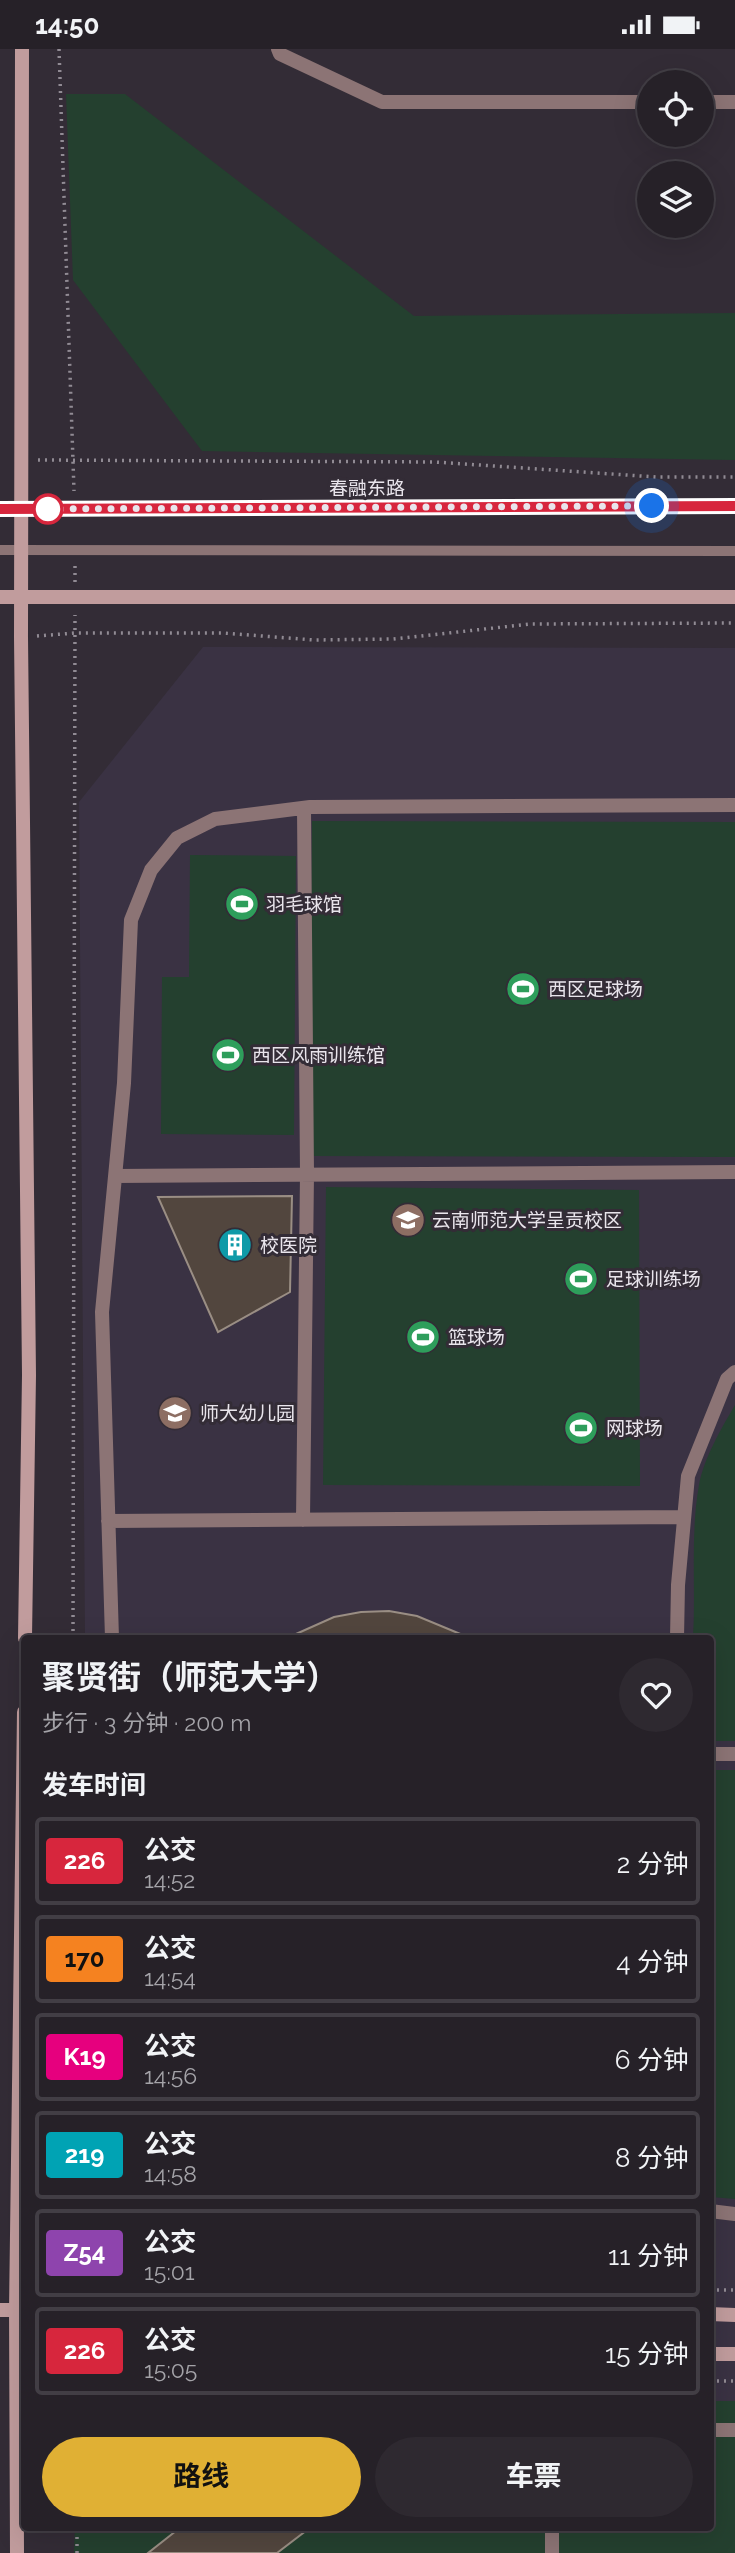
<!DOCTYPE html>
<html lang="zh">
<head>
<meta charset="utf-8">
<style>
  body { margin:0; font-family:Raleway,"Noto Sans SC",sans-serif; background:#2e2930; color:#f1f3f6; height:100vh; display:flex; flex-direction:column; font-size:26px; white-space:nowrap }
  * { box-sizing:border-box; margin:0 }
  p { font-size:23px; color:#a4a3a8 }
  .icon { flex:none; width:38px; height:38px; fill:none; stroke:currentColor; stroke-width:2; stroke-linecap:round; stroke-linejoin:round }
  .map { position:relative; flex:1; overflow:hidden }
  .details { position:absolute; left:21px; top:1586px; width:693px; height:896px; display:flex; flex-direction:column; background:#262128; border-radius:7px; box-shadow:0 7px 28px #0002,0 0 0 2px #423e45 }
  .details>* { flex:none }
  .badge { padding:0 14px; border-radius:5px; font-size:24px; line-height:46px }
  .controls { position:absolute; left:637px; top:21px; display:grid; gap:14px }
  .controls a { display:grid; place-items:center; width:77px; height:77px; border-radius:50%; background:#262128; box-shadow:0 7px 28px #0002,0 0 0 2px #423e45; font-size:35px }
  .you { position:absolute; width:35px; height:35px; margin:-18px; border:5px solid #fff; border-radius:50%; background:#1a73e8; box-shadow:0 0 0 10px #1a73e833 }
  .map>.badge { position:absolute; translate:-50% -50%; box-shadow:0 0 0 4px #fff }
  h2 { padding:0 21px; font-size:26px; line-height:63px }
  .round { display:grid; place-items:center; flex:none; width:74px; height:74px; border-radius:37px; background:#2e2930 }
  .head { display:flex; align-items:center; justify-content:space-between; height:119px; padding:0 21px }
  h1 { font-size:33px; font-weight:700; line-height:52px }
  .button { display:flex; gap:14px; margin-top:auto; padding:14px 21px }
  .button a { flex:1; height:80px; border-radius:42px; background:#e0b034; color:#111; font-size:28px; font-weight:700; line-height:80px; text-align:center }
  .button a+a { background:#2e2930; color:#f1f3f6 }
  ul { padding:0; list-style:none }
  li { display:flex; align-items:center; gap:21px; height:88px; margin:0 14px 10px; padding:0 7px; border:4px solid #423e45; border-radius:7px }
  li div { flex:1 }
  li b { display:block; font-size:26px }
  li em { font-style:normal }
  li .badge { min-width:77px; font-weight:700; text-align:center }
  .status { display:flex; justify-content:space-between; align-items:center; height:49px; padding:0 35px; background:#262128; direction:ltr }
  .status svg { height:19px; fill:currentColor }
  .map>svg:first-child { display:block }
</style>
</head>
<body>
<div class="status"><b>14:50</b><svg viewBox="0 0 49 12"><path d="M0 12V9h3v3zM5 12V6h3v6zM10 12V3h3v9zM15 12V0h3v12zM26 1h20v11H26zM47 4h2v5h-2z"/></svg></div>
<div class="map">
<svg width="735" height="2504" viewBox="0 0 735 2504">
  <rect width="100%" height="100%" fill="#332c36"/>
  <!-- education -->
  <path fill="#3a3243" d="M203 598 735 599V2504L91 2478H710V1589H85L79 753Z"/>
  <!-- green -->
  <path fill="#24402f" d="M66 45H125L414 267 735 264V411L202 402 73 231Z
    M312 772 735 773V1108L309 1107Z
    M190 806 296 807 294 1086 161 1085 162 928H189Z
    M326 1138 639 1141 640 1437 323 1436Z
    M735 1356V1692H711L710 1589H693C696 1538 690 1487 699 1436 704 1409 721 1380 735 1356Z
    M711 1721H735V2150L711 2148Z
    M711 2352H735V2504H74L75 2478H710Z"/>
  <!-- building -->
  <path fill="#52463e" stroke="#9a8e84" stroke-width="2" d="M292 1147 290 1243 218 1283 158 1148Z
    M389 1562 417 1567 470 1589H287L334 1568 361 1563Z
    M181 2478H311L277 2504H148Z"/>
  <g fill="none" stroke-linecap="round" stroke-linejoin="round">
    <!-- path -->
    <path stroke="#918b94" stroke-width="3.5" stroke-dasharray="2 5" stroke-linecap="butt" d="M59 0 74 442
      M38 411 435 413 656 428H735
      M75 517V533
      M37 587 75 584H223L314 591 393 590 531 575 735 574
      M73 1589 75 566
      M710 2241H735
      M710 2332H735
      M77 2504V2478"/>
    <!-- lane -->
    <path stroke="#8c7475" stroke-width="10" d="M0 501 735 502"/>
    <!-- street -->
    <path stroke="#8c7475" stroke-width="14" d="M278 0 280 5 382 53H649
      M702 53H735
      M115 1127 735 1123
      M303 1471 307 1125 304 760
      M108 1472 684 1468
      M112 1589 102 1263 124 1034 131 871 151 821 177 789 215 770 310 758 735 756
      M677 1589 678 1536 688 1427 727 1330 735 1323
      M710 1705H735
      M710 2162 735 2165
      M710 2381H735
      M552 2504V2478"/>
    <!-- secondary -->
    <path stroke="#c19c9d" stroke-width="14" d="M22 0 21 588 29 1326 25 1589
      M0 460 735 457
      M0 548H735
      M0 2261H23
      M710 2265 735 2266
      M710 2305H735
      M17 2504 16 2261 24 1663"/>
  </g>
  <g fill="none" stroke-linecap="round" stroke-linejoin="round">
    <!-- line casing -->
    <g stroke="#fff" stroke-width="16">
      <path id="line" d="M0 460 735 457"/>
    </g>
    <!-- line -->
    <use href="#line" stroke="#d7263d" stroke-width="10"/>
    <!-- walk -->
    <path stroke="#e9e5ec" stroke-width="7" stroke-dasharray="0 12.6" d="M48 460 652 457"/>
  </g>
  <!-- icons -->
  <defs>
    <g id="stadium-disc" transform="scale(1.75)"><circle r="9.5" fill="#2e9e5b" stroke="#332c36"/><path d="M0-5a6.5 5 0 1 0 0 10a6.5 5 0 1 0 0-10ZM-3.5-1.8h7v3.6h-7Z" fill="#fff"/></g>
    <g id="university-disc" transform="scale(1.75)"><circle r="9.5" fill="#8d6e63" stroke="#332c36"/><path d="M0-5L7-2L0 1L-7-2ZM-4 1L0 2.5L4 1V4Q0 6-4 4Z" fill="#fff"/></g>
    <g id="building-disc" transform="scale(1.75)"><circle r="9.5" fill="#0f9aa8" stroke="#332c36"/><path d="M-4-6H4V6H1V3H-1V6H-4ZM-2.5-4.3h1.7v1.8h-1.7ZM.8-4.3h1.7v1.8H.8ZM-2.5-1h1.7V.8h-1.7ZM.8-1h1.7V.8H.8Z" fill="#fff"/></g>
  </defs>
  <g fill-rule="evenodd">
    <use href="#stadium-disc" x="242" y="855"/>
    <use href="#stadium-disc" x="523" y="940"/>
    <use href="#stadium-disc" x="228" y="1006"/>
    <use href="#university-disc" x="408" y="1171"/>
    <use href="#building-disc" x="235" y="1196"/>
    <use href="#stadium-disc" x="581" y="1230"/>
    <use href="#stadium-disc" x="423" y="1288"/>
    <use href="#university-disc" x="175" y="1364"/>
    <use href="#stadium-disc" x="581" y="1379"/>
  </g>
  <!-- markers -->
  <circle fill="#fff" stroke="#d7263d" stroke-width="3.5" cx="48" cy="460" r="14"/>
  <g text-anchor="middle" dominant-baseline="central" stroke-width="6" stroke-linejoin="round" paint-order="stroke">
    <!-- street labels -->
    <g font-size="19" fill="#e9e5ec" stroke="#332c36">
      <text x="367" y="439">春融东路</text>
    </g>
    <!-- poi labels -->
    <g font-size="19" fill="#e9e5ec" stroke="#332c36" text-anchor="start">
      <text x="266" y="855">羽毛球馆</text>
      <text x="548" y="940">西区足球场</text>
      <text x="252" y="1006">西区风雨训练馆</text>
      <text x="432" y="1171">云南师范大学呈贡校区</text>
      <text x="260" y="1196">校医院</text>
      <text x="606" y="1230">足球训练场</text>
      <text x="448" y="1288">篮球场</text>
      <text x="200" y="1364">师大幼儿园</text>
      <text x="606" y="1379">网球场</text>
    </g>
  </g>
</svg>
<div class="controls">
<a><svg class="icon" aria-label="locate" viewBox="0 0 24 24"><circle cx="12" cy="12" r="6"/><path d="M12 2v4M12 18v4M2 12h4M18 12h4"/></svg></a>
<a><svg class="icon" aria-label="layers" viewBox="0 0 24 24"><path d="M12 4l9 5-9 5-9-5zM3 14l9 5 9-5"/></svg></a>
</div>
<div class="you" style="left:652px;top:457px"></div>
<section class="details">
<div class="head"><div><h1>聚贤街（师范大学）</h1><p>步行 · 3 分钟 · 200 m</p></div><a class="round"><svg class="icon" aria-label="heart" viewBox="0 0 24 24"><path d="M12 20l-8-8c-3-5 5-10 8-4 3-6 11-1 8 4z"/></svg></a></div>
<h2>发车时间</h2>
<ul>
<li><span class="badge" style="background:#d7263d;color:#fff">226</span><div><b>公交</b><p>14:52</p></div><em>2 分钟</em></li>
<li><span class="badge" style="background:#f58220;color:#111">170</span><div><b>公交</b><p>14:54</p></div><em>4 分钟</em></li>
<li><span class="badge" style="background:#e6007e;color:#fff">K19</span><div><b>公交</b><p>14:56</p></div><em>6 分钟</em></li>
<li><span class="badge" style="background:#00a3b4;color:#fff">219</span><div><b>公交</b><p>14:58</p></div><em>8 分钟</em></li>
<li><span class="badge" style="background:#8e44ad;color:#fff">Z54</span><div><b>公交</b><p>15:01</p></div><em>11 分钟</em></li>
<li><span class="badge" style="background:#d7263d;color:#fff">226</span><div><b>公交</b><p>15:05</p></div><em>15 分钟</em></li>
</ul>
<div class="button"><a>路线</a><a>车票</a></div>
</section>
</div>
</body>
</html>
